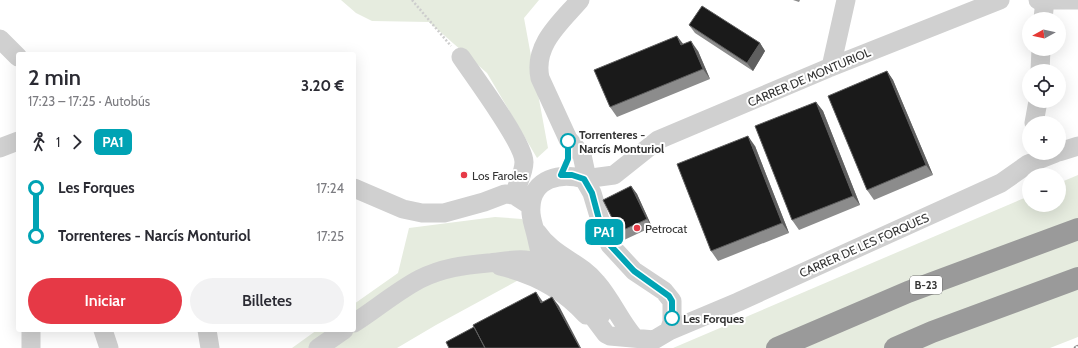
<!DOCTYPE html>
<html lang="es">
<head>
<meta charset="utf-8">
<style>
  body { margin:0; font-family:Cabin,sans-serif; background:#f2f2f3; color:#2b2b33; height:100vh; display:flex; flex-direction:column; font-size:15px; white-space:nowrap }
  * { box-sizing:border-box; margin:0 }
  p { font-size:13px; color:#7c7c81 }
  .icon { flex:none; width:22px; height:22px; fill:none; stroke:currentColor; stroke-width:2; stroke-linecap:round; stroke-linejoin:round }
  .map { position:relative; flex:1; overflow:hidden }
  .details { position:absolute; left:16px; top:52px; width:340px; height:280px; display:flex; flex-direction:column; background:#fff; border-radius:4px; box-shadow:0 4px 16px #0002 }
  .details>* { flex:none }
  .badge { padding:0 8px; border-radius:6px; font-size:14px; line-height:26px }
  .needle { width:26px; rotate:262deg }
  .buttons { position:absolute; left:1022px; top:12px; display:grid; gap:8px }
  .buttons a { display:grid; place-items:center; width:44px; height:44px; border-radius:50%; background:#fff; box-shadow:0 4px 16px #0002; font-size:20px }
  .map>.badge { position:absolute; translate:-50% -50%; box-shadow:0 0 0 2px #fff }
  .legs { display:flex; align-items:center; gap:6px; height:44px; padding:0 12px; font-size:13px }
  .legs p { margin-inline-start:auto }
  .headline { display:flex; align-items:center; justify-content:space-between; height:68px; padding:0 12px }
  h1 { font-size:22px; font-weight:600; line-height:30px }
  .button { display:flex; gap:8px; margin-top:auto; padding:8px 12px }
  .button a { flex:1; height:46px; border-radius:24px; background:#e63946; color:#fff; font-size:16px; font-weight:600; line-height:46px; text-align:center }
  .button a+a { background:#f2f2f3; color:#2b2b33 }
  ul { padding:0 12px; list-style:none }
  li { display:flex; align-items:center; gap:14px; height:48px; font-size:15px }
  li i { display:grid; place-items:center; width:6px; height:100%; margin:0 5px; background:currentColor }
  li i::after { content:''; width:10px; height:10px; margin:-5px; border:3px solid; border-radius:50%; background:#fff }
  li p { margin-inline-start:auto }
  li:first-child i { background:linear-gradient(#0000 50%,currentColor 0) }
  li:last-child i { background:linear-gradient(currentColor 50%,#0000 0) }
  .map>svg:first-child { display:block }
</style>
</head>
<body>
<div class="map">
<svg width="1078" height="348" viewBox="0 0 1078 348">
  <rect width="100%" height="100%" fill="#fff"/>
  <!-- green -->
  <path fill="#e6ecdf" d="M341 0H539L524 18 548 148 537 158 487 73 429 22 372 21 356 13Z
    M1078 175V337L1050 348H673L1029 196V205H1059V183Z
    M495 217 522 219 550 263 436 325 397 348H292L317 330H354V304L398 273 409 228Z"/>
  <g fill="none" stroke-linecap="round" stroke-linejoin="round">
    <!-- path -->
    <path stroke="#cdcdcd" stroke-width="2.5" stroke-dasharray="2 2" stroke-linecap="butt" d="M412 0 451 46"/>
    <!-- minor -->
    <path stroke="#d0d0d0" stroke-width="19" d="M580 0C560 23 533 45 540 78L568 139 582 155 585 169 584 179
      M1038 0H1078
      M1043 19 1045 0
      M0 39 18 57
      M461 57C473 75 524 143 524 162 524 173 517 185 514 195
      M831 67 846 0
      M1040 71 1041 49
      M1034 123 1038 101
      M0 148 18 141
      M1059 152 1078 146
      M584 179 614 175 658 140 831 67 1000 0
      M354 188 403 209 422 213H444L484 202 505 194 514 195 531 206
      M537 232C554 257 579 261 597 283 612 300 622 325 636 339
      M500 266C534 274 563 289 586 315
      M550 285C542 268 540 250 535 231 533 223 530 216 531 207 532 178 561 172 584 179L592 193 604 233 610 245 634 271 664 291 672 301V322L669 331
      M577 305 588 310 606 334 610 336 654 340 669 331 738 302 1001 183 1028 164 1056 153
      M354 323C376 309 397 291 420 279 442 268 464 265 488 263 500 262 513 259 525 260 557 262 587 287 601 315
      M31 330V348
      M103 330 109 348
      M207 330 210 348
      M318 348 344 330"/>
    <!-- highway -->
    <path stroke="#9a9a9a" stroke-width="22" d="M777 348 908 292 1078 229
      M895 348 932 332 1078 278"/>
    <!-- rail casing -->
    <g stroke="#888" stroke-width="4.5">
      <path id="rail" d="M1076 348 1078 347"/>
    </g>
    <!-- rail -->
    <use href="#rail" stroke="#fff" stroke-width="3" stroke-dasharray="9" stroke-linecap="butt"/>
  </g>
  <!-- wall -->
  <path fill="#8c8c8c" d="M793 0H800L799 2Z
    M689 25 760 43 765 51 753 71 695 33Z
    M683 44 698 51 710 79 617 117 610 107Z
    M887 71 893 80 933 175 874 200 867 190Z
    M816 102 823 111 860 205 799 230 792 220Z
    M755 146 789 233 718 261 711 251Z
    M631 186 637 194 652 227 624 240 619 232Z"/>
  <!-- shaded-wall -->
  <path fill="#5f5f5f" d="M677 36 684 45H681Z
    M691 41 698 51 710 79 703 69Z
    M760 43 765 51 753 71 747 63Z
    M887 71 893 80 933 175 926 165Z
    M816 102 823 111 860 205 853 196Z
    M748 136 755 146 789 233 782 223Z
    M631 186 637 194 652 227 647 219Z
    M536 292 543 302 541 303Z
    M552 297 559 306 581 348H580Z"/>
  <!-- building -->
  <path fill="#1a1a1a" stroke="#5f5f5f" d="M702 6 760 43 747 63 689 25Z
    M677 36 681 45 691 41 703 69 610 107 594 70Z
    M887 71 926 165 867 190 828 96Z
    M816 102 853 196 792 220 755 126Z
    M748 136 782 223 711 251 677 164Z
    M631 186 647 219 619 232 603 200Z
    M536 292 541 303 552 297 580 348H485L473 325Z
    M474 327 485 348H449L446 342Z"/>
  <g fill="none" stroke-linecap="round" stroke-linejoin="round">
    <!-- line-1 casing -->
    <g stroke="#fff" stroke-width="9">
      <path id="line-1" d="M568 141V159L561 175H572L584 179 592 193 600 223 610 245 634 271 669 296 672 301V318"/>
    </g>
    <!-- line-1 -->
    <use href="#line-1" stroke="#00a3b4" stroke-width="6"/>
  </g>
  <!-- markers -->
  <g fill="#fff" stroke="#00a3b4" stroke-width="2">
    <circle cx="568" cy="141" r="7"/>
    <circle cx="672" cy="318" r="7"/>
  </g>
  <g fill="#e63946" stroke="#fff" stroke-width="1.5">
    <circle cx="464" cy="175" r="4"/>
    <circle cx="637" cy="228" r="4"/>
  </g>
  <g text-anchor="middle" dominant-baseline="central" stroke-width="4" stroke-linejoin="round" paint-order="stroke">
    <!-- shield labels -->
    <rect fill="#fff" stroke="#707070" stroke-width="1" x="910" y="276" width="32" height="18" rx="3"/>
    <g font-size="11" font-weight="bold" fill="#333">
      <text x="926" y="285">B-23</text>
    </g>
    <!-- street labels -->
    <g font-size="12" fill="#333" stroke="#fff">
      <text transform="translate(809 77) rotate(-23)">CARRER DE MONTURIOL</text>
      <text transform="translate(864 245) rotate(-24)">CARRER DE LES FORQUES</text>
    </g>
    <!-- stop labels -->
    <g font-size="12" font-weight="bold" fill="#333" stroke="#fff" text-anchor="start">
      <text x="579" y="134">Torrenteres -<tspan x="579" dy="14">Narcís Monturiol</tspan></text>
      <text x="683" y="318">Les Forques</text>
    </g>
    <!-- poi labels -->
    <g font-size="12" fill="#333" stroke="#fff" text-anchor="start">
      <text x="472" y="175">Los Faroles</text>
      <text x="645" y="228">Petrocat</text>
    </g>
  </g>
</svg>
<div class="buttons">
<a><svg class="needle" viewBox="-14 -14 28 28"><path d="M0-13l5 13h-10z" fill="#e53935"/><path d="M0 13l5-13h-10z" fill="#7c7c81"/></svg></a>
<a><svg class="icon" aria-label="locate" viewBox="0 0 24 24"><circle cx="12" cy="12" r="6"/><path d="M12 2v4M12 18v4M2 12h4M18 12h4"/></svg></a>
<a>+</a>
<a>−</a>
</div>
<b class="badge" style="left:604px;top:232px;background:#00a3b4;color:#fff">PA1</b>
<section class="details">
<div class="headline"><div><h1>2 min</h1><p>17:23 – 17:25 · Autobús</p></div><b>3.20 €</b></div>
<div class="legs"><svg class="icon" aria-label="walk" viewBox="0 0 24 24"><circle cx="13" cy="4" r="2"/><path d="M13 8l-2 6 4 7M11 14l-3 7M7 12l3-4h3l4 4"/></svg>1<svg class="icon" aria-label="forward" viewBox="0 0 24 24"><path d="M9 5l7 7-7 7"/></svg><b class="badge" style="background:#00a3b4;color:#fff">PA1</b></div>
<ul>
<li><i style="color:#00a3b4"></i><b>Les Forques</b><p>17:24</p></li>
<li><i style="color:#00a3b4"></i><b>Torrenteres - Narcís Monturiol</b><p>17:25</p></li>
</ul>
<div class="button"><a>Iniciar</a><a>Billetes</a></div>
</section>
</div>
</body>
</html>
